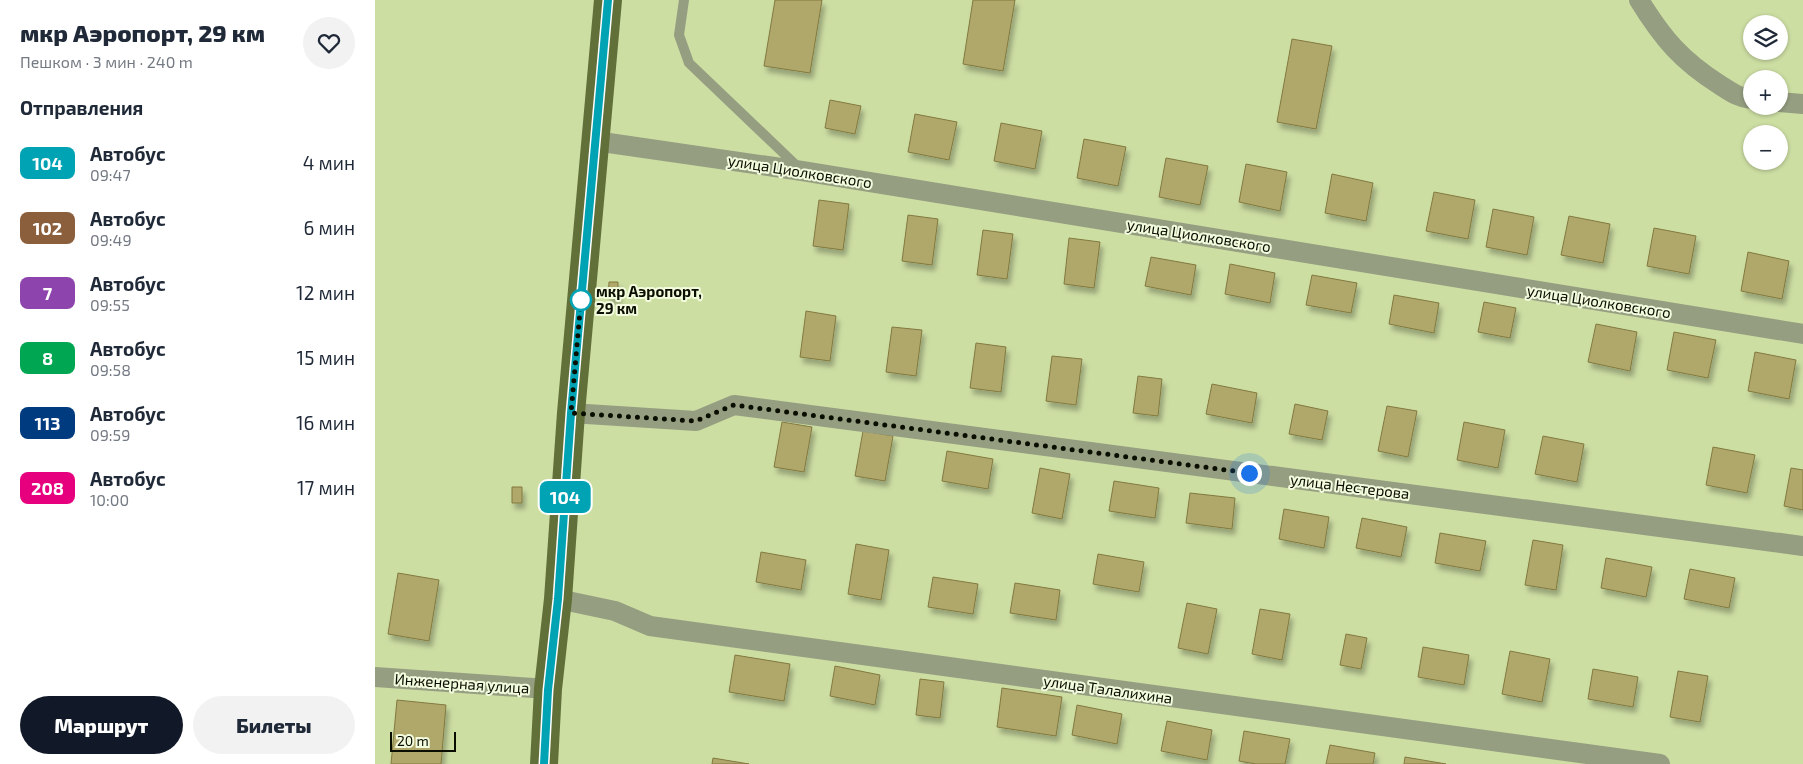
<!DOCTYPE html>
<html lang="ru">
<head>
<meta charset="utf-8">
<style>
  body { margin:0; font-family:"Exo 2",sans-serif; background:#f2f2f3; color:#1f2937; height:100vh; display:flex; flex-direction:column; font-size:19px; white-space:nowrap }
  * { box-sizing:border-box; margin:0 }
  p { font-size:16px; color:#747a83 }
  .icon { flex:none; width:28px; height:28px; fill:none; stroke:currentColor; stroke-width:2; stroke-linecap:round; stroke-linejoin:round }
  .map { position:relative; flex:1; overflow:hidden }
  .panel { display:flex; flex-direction:column; background:#fff; width:375px }
  .panel>* { flex:none }
  .badge { padding:0 10px; border-radius:8px; font-size:18px; line-height:32px }
  .controls { position:absolute; left:1368px; top:15px; display:grid; gap:10px }
  .controls a { display:grid; place-items:center; width:45px; height:45px; border-radius:50%; background:#fff; box-shadow:0 1px 4px #0004; font-size:25px }
  .scale { position:absolute; left:15px; bottom:12px; width:66px; box-sizing:border-box; padding-left:5px; border:2px solid #0a0e00; border-top:0; font-size:14px; line-height:18px; white-space:nowrap; color:#0a0e00; -webkit-text-stroke:4px #f2fbdd; paint-order:stroke }
  .you { position:absolute; width:25px; height:25px; margin:-12px; border:4px solid #fff; border-radius:50%; background:#1a73e8; box-shadow:0 0 0 8px #1a73e833 }
  .map>.badge { position:absolute; translate:-50% -50%; box-shadow:0 0 0 2px #fff }
  h2 { padding:0 20px; font-size:19px; line-height:45px }
  .round { display:grid; place-items:center; flex:none; width:52px; height:52px; border-radius:26px; background:#f2f2f3 }
  .summary { display:flex; align-items:center; justify-content:space-between; height:85px; padding:0 20px }
  h1 { font-size:24px; font-weight:800; line-height:38px }
  .button { display:flex; gap:10px; margin-top:auto; padding:10px 20px }
  .button a { flex:1; height:58px; border-radius:30px; background:#111827; color:#fff; font-size:20px; font-weight:800; line-height:58px; text-align:center }
  .button a+a { background:#f2f2f3; color:#1f2937 }
  ul { padding:0; list-style:none }
  li { display:flex; align-items:center; gap:15px; height:65px; padding:0 20px }
  li div { flex:1 }
  li b { display:block; font-size:19px }
  li em { font-style:normal }
  li .badge { min-width:55px; font-weight:700; text-align:center }
  main { display:flex; flex:1; min-height:0 }
  .map>svg:first-child { display:block }
</style>
</head>
<body>
<main>
<section class="panel">
<div class="summary"><div><h1>мкр Аэропорт, 29 км</h1><p>Пешком · 3 мин · 240 m</p></div><a class="round"><svg class="icon" aria-label="heart" viewBox="0 0 24 24"><path d="M12 20l-8-8c-3-5 5-10 8-4 3-6 11-1 8 4z"/></svg></a></div>
<h2>Отправления</h2>
<ul>
<li><span class="badge" style="background:#00a3b4;color:#fff">104</span><div><b>Автобус</b><p>09:47</p></div><em>4 мин</em></li>
<li><span class="badge" style="background:#8b5e3c;color:#fff">102</span><div><b>Автобус</b><p>09:49</p></div><em>6 мин</em></li>
<li><span class="badge" style="background:#8e44ad;color:#fff">7</span><div><b>Автобус</b><p>09:55</p></div><em>12 мин</em></li>
<li><span class="badge" style="background:#00a651;color:#fff">8</span><div><b>Автобус</b><p>09:58</p></div><em>15 мин</em></li>
<li><span class="badge" style="background:#003b80;color:#fff">113</span><div><b>Автобус</b><p>09:59</p></div><em>16 мин</em></li>
<li><span class="badge" style="background:#e6007e;color:#fff">208</span><div><b>Автобус</b><p>10:00</p></div><em>17 мин</em></li>
</ul>
<div class="button"><a>Маршрут</a><a>Билеты</a></div>
</section>
<div class="map">
<svg width="1428" height="764" viewBox="0 0 1428 764">
  <defs>
    <filter id="shadow"><feDropShadow dx="3" dy="5.5" stdDeviation="2.5" flood-color="#0004"/></filter>
  </defs>
  <rect width="100%" height="100%" fill="#cddea3"/>
  <!-- building -->
  <path fill="#b0a76b" stroke="#82793f" filter="url(#shadow)" d="M400 0H447L435 73 389 66Z
    M598 0H640L628 71 588 64Z
    M917 39 957 46 941 129 902 122Z
    M455 100 486 106 480 134 450 128Z
    M540 114 582 122 574 160 533 152Z
    M626 123 667 131 660 169 619 161Z
    M709 139 751 147 743 186 702 178Z
    M791 158 833 166 825 205 784 197Z
    M871 164 912 172 905 211 864 202Z
    M957 174 998 183 991 221 950 213Z
    M1059 192 1100 200 1093 239 1051 231Z
    M444 200 474 204 468 250 438 246Z
    M1118 209 1159 217 1152 255 1111 247Z
    M533 215 563 219 557 265 527 261Z
    M1194 216 1235 224 1228 263 1186 255Z
    M1279 228 1321 236 1314 274 1272 266Z
    M608 230 638 234 632 279 602 275Z
    M694 238 725 242 719 288 689 284Z
    M1373 252 1414 261 1407 299 1366 291Z
    M776 257 821 265 816 295 770 286Z
    M855 264 900 273 895 303 850 294Z
    M937 275 982 283 976 313 931 305Z
    M234 282H243V298H233Z
    M1019 295 1064 303 1059 333 1014 324Z
    M1109 302 1141 308 1135 338 1103 332Z
    M431 311 461 316 455 361 425 357Z
    M1221 324 1262 332 1255 371 1213 362Z
    M517 327 547 330 541 376 511 372Z
    M1299 332 1341 340 1333 378 1292 370Z
    M601 343 631 347 626 392 595 388Z
    M1380 352 1421 360 1414 399 1373 391Z
    M677 356 707 359 701 405 671 401Z
    M763 376 787 379 783 416 758 413Z
    M837 384 882 393 877 423 831 414Z
    M920 404 953 411 947 440 914 434Z
    M1012 406 1042 411 1033 457 1003 451Z
    M407 422 437 427 429 472 399 467Z
    M1089 422 1130 430 1123 468 1082 460Z
    M488 431 518 436 510 481 480 476Z
    M1168 436 1209 444 1202 482 1160 474Z
    M1338 447 1380 455 1372 493 1331 485Z
    M572 451 618 459 613 489 567 481Z
    M665 468 695 474 687 519 657 513Z
    M1416 468 1428 470V510L1409 506Z
    M739 481 784 488 780 518 734 511Z
    M137 487H147V503H137Z
    M815 493 860 498 857 529 811 523Z
    M909 509 954 517 949 548 904 539Z
    M987 518 1032 527 1026 557 981 548Z
    M1065 533 1111 541 1105 571 1060 563Z
    M1158 540 1188 545 1181 590 1150 585Z
    M481 544 514 550 506 600 473 594Z
    M386 552 431 560 426 590 381 582Z
    M723 554 769 562 764 592 718 584Z
    M1231 558 1277 567 1271 597 1226 588Z
    M1315 569 1360 578 1354 608 1309 599Z
    M23 573 64 580 54 641 13 634Z
    M558 577 603 584 598 614 553 607Z
    M640 583 685 590 681 620 635 613Z
    M812 603 842 609 833 654 803 648Z
    M885 609 915 614 907 660 877 654Z
    M971 634 992 638 986 669 965 665Z
    M1048 647 1094 655 1089 685 1043 677Z
    M1135 651 1175 659 1167 702 1127 694Z
    M360 655 415 664 409 701 354 692Z
    M460 666 505 675 500 705 455 696Z
    M1218 669 1263 677 1258 707 1213 699Z
    M1303 671 1333 676 1325 722 1295 717Z
    M545 679 569 682 565 718 541 715Z
    M627 688 687 697 681 736 622 727Z
    M22 700 71 705 66 764H16Z
    M702 705 747 714 742 744 697 735Z
    M792 721 837 730 832 760 786 751Z
    M869 731 915 739 910 764H881L864 761Z
    M955 745 1000 753 998 764H951Z
    M1030 757 1071 764H1029Z
    M338 758 374 764H337Z"/>
  <g fill="none" stroke-linecap="round" stroke-linejoin="round">
    <!-- lane -->
    <path stroke="#959e81" stroke-width="10" d="M309 0 304 35 314 63 424 168"/>
    <!-- street -->
    <path stroke="#959e81" stroke-width="20" d="M1264 0C1288 39 1307 61 1345 85 1356 92 1364 98 1376 99
      M1404 102 1428 104
      M220 141 427 171 1428 334
      M196 413 321 421 359 405 1428 546
      M183 599 240 611 275 626 1285 764
      M0 677 173 689"/>
    <!-- primary -->
    <path stroke="#616f39" stroke-width="28" d="M169 764 173 689 183 599 196 413 233 0"/>
  </g>
  <g fill="none" stroke-linecap="round" stroke-linejoin="round">
    <!-- line casing -->
    <g stroke="#fff" stroke-width="11">
      <path id="line" d="M169 764 173 690 183 599 196 413 233 0"/>
    </g>
    <!-- line -->
    <use href="#line" stroke="#00a3b4" stroke-width="8"/>
    <!-- walk -->
    <path stroke="#0a0e00" stroke-width="5" stroke-dasharray="0 9" d="M206 300 196 413 321 421 359 405 874 473"/>
  </g>
  <!-- markers -->
  <circle fill="#fff" stroke="#00a3b4" stroke-width="2.5" cx="206" cy="300" r="10"/>
  <g text-anchor="middle" dominant-baseline="central" stroke-width="4" stroke-linejoin="round" paint-order="stroke">
    <!-- street labels -->
    <g font-size="15" fill="#0a0e00" stroke="#f2fbdd">
      <text transform="translate(425 171) rotate(9)">улица Циолковского</text>
      <text transform="translate(824 235) rotate(9)">улица Циолковского</text>
      <text transform="translate(1224 301) rotate(9)">улица Циолковского</text>
      <text transform="translate(975 486) rotate(7)">улица Нестерова</text>
      <text transform="translate(87 683) rotate(4)">Инженерная улица</text>
      <text transform="translate(733 689) rotate(8)">улица Талалихина</text>
    </g>
    <!-- stop labels -->
    <g font-size="15" font-weight="bold" fill="#0a0e00" stroke="#f2fbdd" text-anchor="start">
      <text x="221" y="291">мкр Аэропорт,<tspan x="221" dy="17">29 км</tspan></text>
    </g>
  </g>
</svg>
<div class="controls">
<a><svg class="icon" aria-label="layers" viewBox="0 0 24 24"><path d="M12 4l9 5-9 5-9-5zM3 14l9 5 9-5"/></svg></a>
<a>+</a>
<a>−</a>
</div>
<div class="scale">20 m</div>
<div class="you" style="left:874px;top:473px"></div>
<b class="badge" style="left:190px;top:497px;background:#00a3b4;color:#fff">104</b>
</div>
</main>
</body>
</html>
